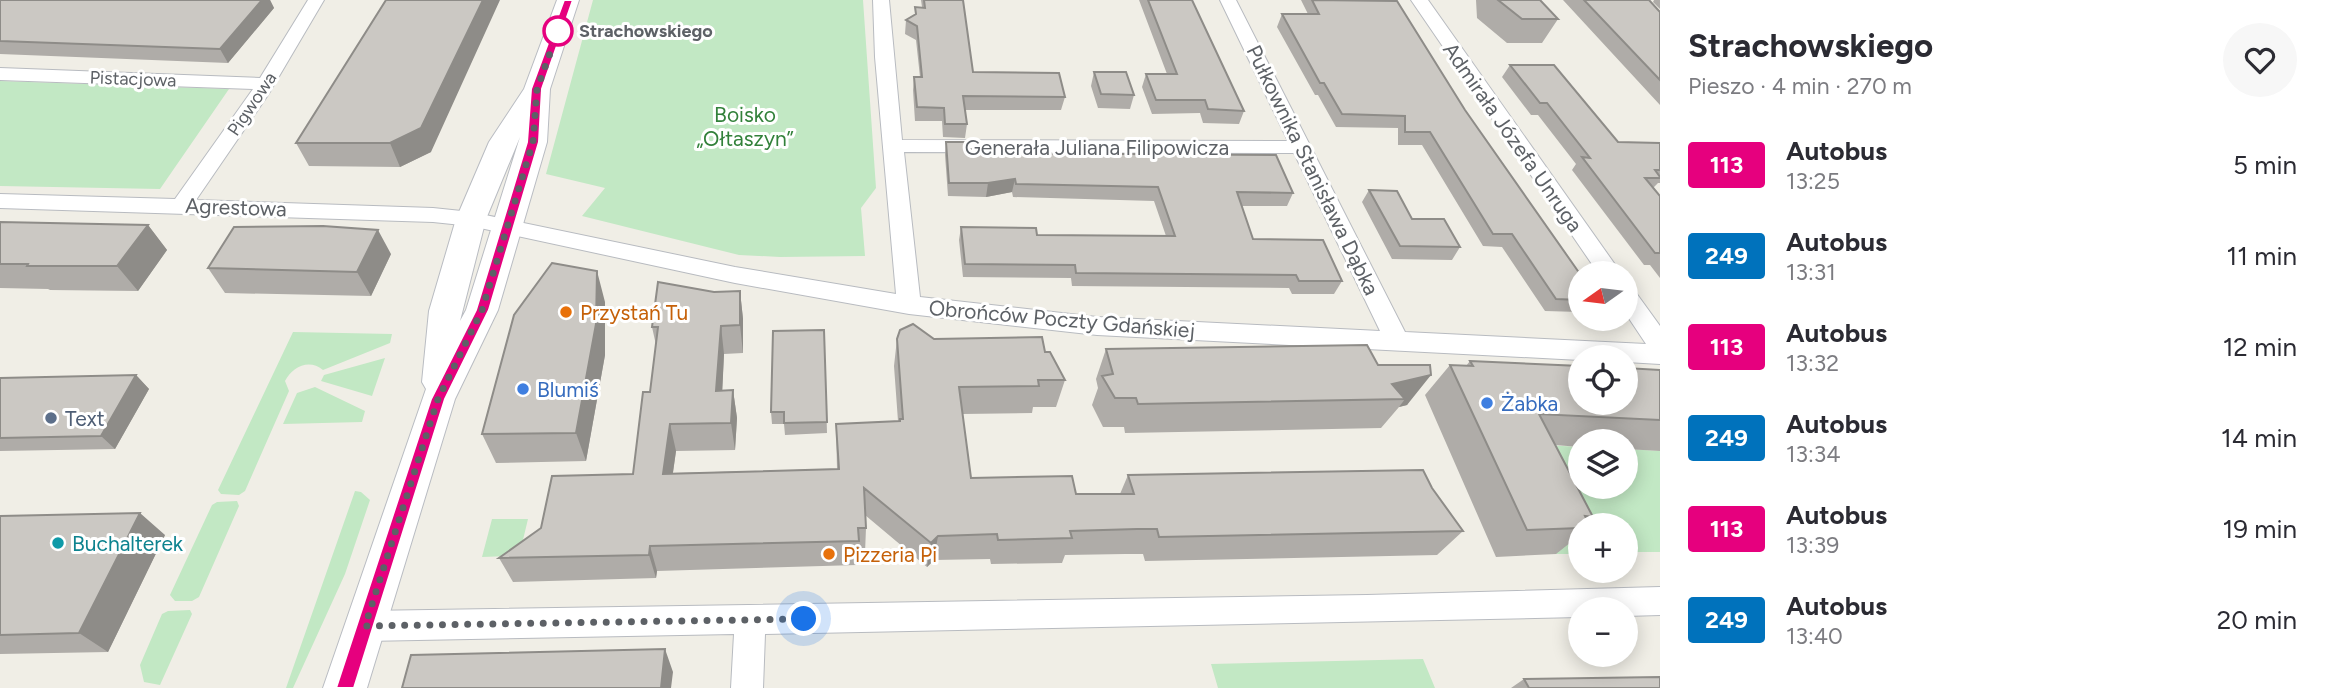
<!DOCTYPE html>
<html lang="pl">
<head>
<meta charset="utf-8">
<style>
  body { margin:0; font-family:Figtree,sans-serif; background:#f7f7f7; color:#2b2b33; height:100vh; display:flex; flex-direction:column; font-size:26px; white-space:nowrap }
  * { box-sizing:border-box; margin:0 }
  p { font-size:23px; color:#7c7c81 }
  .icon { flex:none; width:38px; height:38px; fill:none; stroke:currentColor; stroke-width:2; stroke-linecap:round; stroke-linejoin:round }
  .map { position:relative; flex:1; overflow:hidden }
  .sheet { display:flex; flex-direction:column; background:#fff; width:665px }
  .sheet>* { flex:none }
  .badge { padding:0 14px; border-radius:5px; font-size:24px; line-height:46px }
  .needle { width:46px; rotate:256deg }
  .fabs { position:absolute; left:1568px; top:261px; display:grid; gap:14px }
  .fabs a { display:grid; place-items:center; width:70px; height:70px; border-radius:50%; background:#fff; box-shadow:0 4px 18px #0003; font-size:35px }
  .you { position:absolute; width:35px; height:35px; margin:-18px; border:5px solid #fff; border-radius:50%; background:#1a73e8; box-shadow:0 0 0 10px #1a73e833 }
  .map>.badge { position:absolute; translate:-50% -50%; box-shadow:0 0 0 4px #fff }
  .round { display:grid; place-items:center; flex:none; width:74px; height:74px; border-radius:37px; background:#f7f7f7 }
  .summary { display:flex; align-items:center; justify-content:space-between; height:119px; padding:0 28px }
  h1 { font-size:33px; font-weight:700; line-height:52px }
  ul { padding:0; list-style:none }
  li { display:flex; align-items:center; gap:21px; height:91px; padding:0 28px }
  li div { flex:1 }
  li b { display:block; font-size:26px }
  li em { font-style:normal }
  li .badge { min-width:77px; font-weight:700; text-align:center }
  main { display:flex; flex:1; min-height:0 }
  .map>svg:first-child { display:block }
</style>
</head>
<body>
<main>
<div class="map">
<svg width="1660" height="688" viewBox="0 0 1660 688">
  <rect width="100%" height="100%" fill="#f0eee6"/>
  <!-- green -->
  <path fill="#c2e8c4" d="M593 0H863L876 188 861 208 865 256 780 257 739 255 582 216 605 188 546 174Z
    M0 81 229 89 160 189 0 186Z
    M293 332 392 334 390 343 323 370C309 358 292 367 285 381L289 391 245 491 239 495 221 494 218 490Z
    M385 358 372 396 321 381 324 375Z
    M315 387 365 411 362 422 283 424 297 393Z
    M1510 443 1580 447V486H1626V449L1660 451V552H1626V525H1580V554H1556Z
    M355 491 361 492 370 500 345 574 293 688H286Z
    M237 501 239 506 199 597 192 601H175L170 595 212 505 217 502Z
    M492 519H528L522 544 509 556 482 557Z
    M190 610 192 614 160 685 144 682 140 665 162 614 168 611Z
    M1423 659 1435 688H1218L1211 664Z"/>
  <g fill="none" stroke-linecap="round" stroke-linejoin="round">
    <!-- street casing -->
    <g stroke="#b8bbc0" stroke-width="2">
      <path id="street" d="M308 0H324L268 95 196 200 433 208 471 212 735 267 896 294 875 57 873 0H889L902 140 1288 141 1220 0H1236L1405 332 1646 344 1626 314V287L1634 290 1660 326V364L1626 362V357H1580V360L1097 335 909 314 735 283 471 226 433 222 0 208V194L175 199 253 89 0 80V68L260 78ZM904 152 1294 153 1380 331 1097 317 920 297Z
        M1411 0H1428L1621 273H1598Z
        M1660 587V615L1626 616V609H1580V617L765 634 763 688H731L734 634 365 641 354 636 350 626 354 616 365 611 1367 595Z"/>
    </g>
    <!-- secondary casing -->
    <g stroke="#b9bcc2" stroke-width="2">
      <path id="secondary" d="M557 0H579L550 89 547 142 498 310 455 399 367 688H323L426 389 422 382 429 311 456 219 489 142 524 89ZM520 137 466 310 460 321 486 219Z"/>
    </g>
    <!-- street -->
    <use href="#street" fill="#fff" fill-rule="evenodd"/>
    <!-- secondary -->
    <use href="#secondary" fill="#fff" fill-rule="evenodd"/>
  </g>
  <!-- wall -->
  <path fill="#afaca8" d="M0 0H270L274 8 228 63 0 54Z
    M386 0 431 152 400 167 309 166 296 143Z
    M921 0H963L973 72 1065 97 1061 110H965L967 124 965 138 943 137 942 121H915L913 90 914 77H920L916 40 905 34 906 20 915 14V7H922Z
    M1139 0H1192L1244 111 1239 124 1203 123 1200 113 1152 114 1142 87 1146 74H1167Z
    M1301 0H1391L1580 300V312L1545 311 1502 247 1483 246 1422 145H1398V128L1336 127 1318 95H1315L1277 27 1282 14H1308Z
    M1476 0H1540L1558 19 1542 43H1507L1477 18Z
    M1563 0H1649L1660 12V105Z
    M1654 0H1660V9L1653 2Z
    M1510 65 1618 142 1660 143V183H1658L1653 188 1660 196V278L1650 265H1644L1572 170 1576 164 1538 115H1531L1502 77Z
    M1094 72 1134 95 1130 109 1098 108 1091 86Z
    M946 142 969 149 978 153 1293 193 1287 206H1241L1253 239 1342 281 1334 294H1292L1289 288 1072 286 1071 278 963 277 959 240 961 227 1037 235 1166 236 1154 201 1013 197 1012 192 986 197 948 196 945 155Z
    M1369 190 1412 219 1460 247 1452 260 1392 259 1362 202Z
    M0 222 148 225 167 250 138 291 50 290 48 289 0 288Z
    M391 254 371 296 225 293 208 268Z
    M740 291 743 319V353L724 354 722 391 733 390 737 418 735 450 676 451 673 473 837 469 836 424 898 421 894 366 897 339H934L1045 352 1065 380 1056 407H1033L1032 413 962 414 971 478 1076 494H1120L1128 475 1432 488 1463 531 1437 555 1145 561 1143 554H1125L1065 555 1062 563 991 564 990 559 934 560 927 567 865 515 866 528 865 553H858L857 565 657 571 656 578 513 582 499 558 633 474 650 392 656 345 652 327 714 292Z
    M605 302V355L586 461 496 463 482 434Z
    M824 330 827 433 785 435 784 424H772L771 412Z
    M1106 349 1378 365H1430L1407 405 1399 407 1381 428 1125 433 1124 427H1103L1092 405 1098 388 1096 379Z
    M1470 361 1660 370V451L1626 449V441H1580V447L1555 445 1593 517 1580 528V535L1556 554 1496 557 1425 395 1450 365 1466 366Z
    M136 375 149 389 115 449 0 451V378Z
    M0 516 165 535 108 652 0 654Z
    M1524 679 1660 688H1511Z"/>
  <!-- shaded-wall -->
  <path fill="#8e8c88" d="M262 0H270L274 8 228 63 220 49Z
    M483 0H500L431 152 400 167 390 143Z
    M1015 179 1012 192 986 197 988 183Z
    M148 225 167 250 138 291 117 266Z
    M378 230 391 254 371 296 357 272Z
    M597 271 605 302V355L586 461 576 433Z
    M740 291 743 319V353L740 325Z
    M721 326 724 354 721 418 716 391Z
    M136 375 149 389 115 449 101 436Z
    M1431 375 1407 405 1399 407 1405 399 1392 384Z
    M733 390 737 418 735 450 731 423Z
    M670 424 676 451 669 499 663 474Z
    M140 513 165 535 108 652 79 633Z
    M938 536 934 560 927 567 931 543Z
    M650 546 657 571 656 578 649 555Z
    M665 649 673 672 671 688H661Z"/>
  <!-- building -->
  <path fill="#cbc8c3" stroke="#8e8c88" stroke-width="2" d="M0 0H262L220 49 0 41Z
    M386 0H483L421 128 390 143H296Z
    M924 0H963L973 72 1059 73 1065 97 963 96 967 124H945L944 108 917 107 914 77H922L917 26 906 20 916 14 915 7 925 8Z
    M1148 0H1192L1244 111 1208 109 1205 100H1156L1146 74H1177Z
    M1312 0 1397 1 1465 110 1580 274V300L1556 299 1512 234H1493L1430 132H1405V116L1342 114 1324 83H1320L1282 14H1319Z
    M1498 0H1540L1558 19H1522Z
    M1584 0H1649L1660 12V80Z
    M1510 65H1554L1618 142 1660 143V170H1655L1660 177V178H1645L1660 196V253H1655L1582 157 1590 158 1547 103H1540Z
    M1094 72H1126L1134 95 1101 94Z
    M946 142H969V149H977L978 153 1276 155 1293 193 1237 192 1253 239 1323 240 1342 281H1299L1296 275 1076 273 1075 265 965 264 961 227 1036 228 1037 235 1175 236 1158 187 1016 184 1015 179 988 183H949Z
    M1369 190 1397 191 1412 219H1444L1460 247 1400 246Z
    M0 222 148 225 117 266H27L28 264H0Z
    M323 226 378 230 357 272 208 268 234 227Z
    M552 263 597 271 596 324 576 433 482 434 514 315Z
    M658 282 714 292 740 291V325L721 326 716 391 733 390 731 423 670 424 663 474 839 469 836 424 900 421V419H903L897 339 900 330 913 324 934 339 1042 337 1045 352H1050L1065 380H1038L1039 386 959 387 971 478 1072 476 1076 494H1134L1128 475 1423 470 1432 488 1463 531 1159 537 1157 529H1137L1070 531 1072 538 998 540 997 534 938 536 931 543 864 488 866 528H858L859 541 650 546 649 555 499 558 541 528 552 476 633 474 643 392H650L658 327H652Z
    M824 330 827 422 784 423V412H771L773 331Z
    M1367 345 1378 365H1430L1431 375 1392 384 1405 399 1138 404 1136 398H1115L1102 376 1113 374 1106 349Z
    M1470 361 1580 366V402H1626V368L1660 370V420L1539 414 1593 517 1585 516 1589 525H1580V528L1527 530 1450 365 1473 366Z
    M136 375 101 436 0 438V378Z
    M140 513 79 633 0 635V516Z
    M665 649 661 688H402L411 655Z
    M1660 677V688H1529L1524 679Z"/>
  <!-- line -->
  <path fill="#e6007e" stroke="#fff" stroke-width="2" d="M564 0H573L542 89 539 142 489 310 445 399 354 688H336L431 399 476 310 527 142 531 89Z"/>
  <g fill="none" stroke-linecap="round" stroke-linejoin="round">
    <!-- walk -->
    <path stroke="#5d6166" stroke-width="7" stroke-dasharray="0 12.6" d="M558 31 537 89 533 142 482 310 438 399 365 626 804 619"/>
  </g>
  <!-- markers -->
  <circle fill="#fff" stroke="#e6007e" stroke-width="3.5" cx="558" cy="31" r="14"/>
  <g fill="#e8710a" stroke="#fff" stroke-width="2.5">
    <circle cx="566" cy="312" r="7"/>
    <circle cx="829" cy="554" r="7"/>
  </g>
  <g fill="#3f7fe0" stroke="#fff" stroke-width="2.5">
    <circle cx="523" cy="389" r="7"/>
    <circle cx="1487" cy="403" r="7"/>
  </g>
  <circle fill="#5c6f8a" stroke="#fff" stroke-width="2.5" cx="51" cy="418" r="7"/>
  <circle fill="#0f9aa8" stroke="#fff" stroke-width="2.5" cx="58" cy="543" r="7"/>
  <g text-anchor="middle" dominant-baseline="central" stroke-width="6" stroke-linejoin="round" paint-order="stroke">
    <!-- far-stop labels -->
    <g font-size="18" font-weight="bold" fill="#5d6166" stroke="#fff" text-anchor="start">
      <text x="579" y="31">Strachowskiego</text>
    </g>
    <!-- far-street labels -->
    <g font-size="18" fill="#5d6166" stroke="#fff">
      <text transform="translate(133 79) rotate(2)">Pistacjowa</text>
      <text transform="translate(252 104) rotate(-56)">Pigwowa</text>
    </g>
    <!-- park labels -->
    <g font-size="21" fill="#32813a" stroke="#fff">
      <text x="745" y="114">Boisko<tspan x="745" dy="24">„Ołtaszyn”</tspan></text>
    </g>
    <!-- street labels -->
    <g font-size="21" fill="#5d6166" stroke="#fff">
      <text transform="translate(1513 137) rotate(55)">Admirała Józefa Unruga</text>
      <text x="1097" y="147">Generała Juliana Filipowicza</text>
      <text transform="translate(1313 170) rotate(64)">Pułkownika Stanisława Dąbka</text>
      <text transform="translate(236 207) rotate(2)">Agrestowa</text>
      <text transform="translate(1062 319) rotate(5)">Obrońców Poczty Gdańskiej</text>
    </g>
    <!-- food labels -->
    <g font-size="21" fill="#c56008" stroke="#fff" text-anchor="start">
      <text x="580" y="312">Przystań Tu</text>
      <text x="843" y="554">Pizzeria Pi</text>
    </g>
    <!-- shop labels -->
    <g font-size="21" fill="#366cbe" stroke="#fff" text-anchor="start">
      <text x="537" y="389">Blumiś</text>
      <text x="1501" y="403">Żabka</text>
    </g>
    <!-- service labels -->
    <g font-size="21" fill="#4e5e75" stroke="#fff" text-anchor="start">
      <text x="65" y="418">Text</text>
    </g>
    <!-- culture labels -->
    <g font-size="21" fill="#0d838f" stroke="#fff" text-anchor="start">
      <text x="72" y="543">Buchalterek</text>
    </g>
  </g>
</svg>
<div class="fabs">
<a><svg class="needle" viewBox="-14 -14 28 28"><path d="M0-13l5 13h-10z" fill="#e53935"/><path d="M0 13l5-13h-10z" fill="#7c7c81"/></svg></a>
<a><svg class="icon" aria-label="locate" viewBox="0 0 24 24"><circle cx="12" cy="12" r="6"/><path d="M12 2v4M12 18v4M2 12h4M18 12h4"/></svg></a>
<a><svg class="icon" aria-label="layers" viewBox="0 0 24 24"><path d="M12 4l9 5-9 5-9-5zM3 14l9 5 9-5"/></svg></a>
<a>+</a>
<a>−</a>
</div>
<div class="you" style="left:804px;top:619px"></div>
</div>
<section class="sheet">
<div class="summary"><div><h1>Strachowskiego</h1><p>Pieszo · 4 min · 270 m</p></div><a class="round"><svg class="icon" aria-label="heart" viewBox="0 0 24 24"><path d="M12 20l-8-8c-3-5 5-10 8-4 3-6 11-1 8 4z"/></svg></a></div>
<ul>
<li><span class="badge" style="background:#e6007e;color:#fff">113</span><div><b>Autobus</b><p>13:25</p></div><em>5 min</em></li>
<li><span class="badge" style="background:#0072bc;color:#fff">249</span><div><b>Autobus</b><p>13:31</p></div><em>11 min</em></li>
<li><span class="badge" style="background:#e6007e;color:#fff">113</span><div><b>Autobus</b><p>13:32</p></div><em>12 min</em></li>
<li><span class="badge" style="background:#0072bc;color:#fff">249</span><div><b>Autobus</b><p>13:34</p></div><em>14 min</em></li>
<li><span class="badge" style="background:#e6007e;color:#fff">113</span><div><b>Autobus</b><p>13:39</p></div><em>19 min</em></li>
<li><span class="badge" style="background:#0072bc;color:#fff">249</span><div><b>Autobus</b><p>13:40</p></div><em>20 min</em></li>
</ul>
</section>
</main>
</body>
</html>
